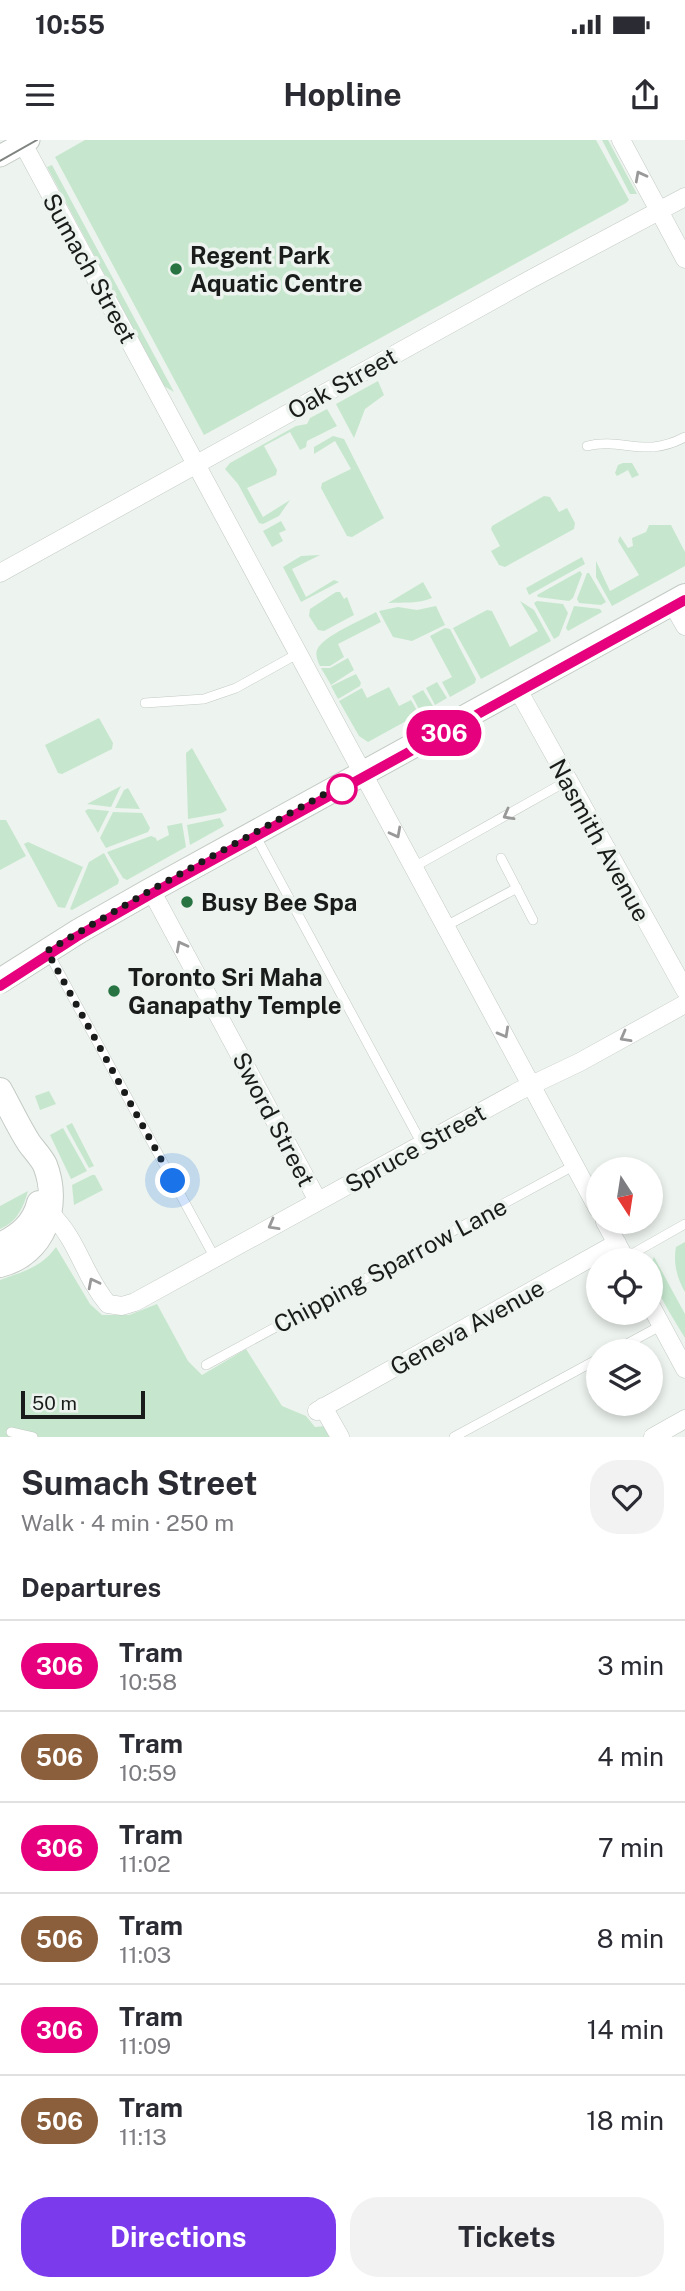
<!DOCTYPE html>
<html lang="en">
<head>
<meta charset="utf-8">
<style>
  body { margin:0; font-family:"Public Sans",sans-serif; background:#f2f2f3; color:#2b2b33; height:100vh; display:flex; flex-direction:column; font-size:26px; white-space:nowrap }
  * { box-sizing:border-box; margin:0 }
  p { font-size:23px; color:#7c7c81 }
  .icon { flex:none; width:38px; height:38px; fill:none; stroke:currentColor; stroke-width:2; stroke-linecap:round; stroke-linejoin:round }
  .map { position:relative; height:1297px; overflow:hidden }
  .sheet { display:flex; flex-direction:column; background:#fff; flex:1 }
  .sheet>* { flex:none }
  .badge { padding:0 14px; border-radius:23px; font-size:24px; line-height:46px }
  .needle { width:46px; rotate:168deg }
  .buttons { position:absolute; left:586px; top:1017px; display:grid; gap:14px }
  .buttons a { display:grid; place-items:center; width:77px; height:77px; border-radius:50%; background:#fff; box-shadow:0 4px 10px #0003; font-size:35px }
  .scale { position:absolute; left:21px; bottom:18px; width:124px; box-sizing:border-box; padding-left:7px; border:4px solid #191c1a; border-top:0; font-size:19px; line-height:24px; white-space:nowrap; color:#191c1a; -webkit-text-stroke:5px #edf3ee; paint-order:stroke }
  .you { position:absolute; width:35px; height:35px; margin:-18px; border:5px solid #fff; border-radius:50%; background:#1a73e8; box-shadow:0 0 0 10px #1a73e833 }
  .map>.badge { position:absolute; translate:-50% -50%; box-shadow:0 0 0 4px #fff }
  h2 { padding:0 21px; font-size:26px; line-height:63px }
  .round { display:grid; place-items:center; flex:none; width:74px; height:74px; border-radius:28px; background:#f2f2f3 }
  .summary { display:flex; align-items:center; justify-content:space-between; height:119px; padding:0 21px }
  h1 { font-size:33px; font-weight:700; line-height:52px }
  .button { display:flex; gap:14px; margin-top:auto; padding:14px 21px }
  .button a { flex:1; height:80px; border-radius:28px; background:#7c3aed; color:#fff; font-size:28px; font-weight:700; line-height:80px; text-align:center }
  .button a+a { background:#f2f2f3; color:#2b2b33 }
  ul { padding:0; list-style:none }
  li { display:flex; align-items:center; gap:21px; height:91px; padding:0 21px; border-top:2px solid #e1e1e2 }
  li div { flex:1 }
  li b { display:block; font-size:26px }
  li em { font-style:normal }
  li .badge { min-width:77px; font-weight:700; text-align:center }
  .status { display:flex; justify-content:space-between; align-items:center; height:49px; padding:0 35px; background:#fff; direction:ltr }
  .status svg { height:19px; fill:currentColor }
  header { display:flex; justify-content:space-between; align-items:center; height:91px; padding:0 21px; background:#fff; font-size:32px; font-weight:700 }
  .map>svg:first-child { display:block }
</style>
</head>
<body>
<div class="status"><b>10:55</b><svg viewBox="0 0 49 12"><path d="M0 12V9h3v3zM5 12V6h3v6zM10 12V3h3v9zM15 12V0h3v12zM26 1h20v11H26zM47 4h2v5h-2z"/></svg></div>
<header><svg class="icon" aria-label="menu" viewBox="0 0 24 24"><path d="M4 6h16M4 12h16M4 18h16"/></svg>Hopline<svg class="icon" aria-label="share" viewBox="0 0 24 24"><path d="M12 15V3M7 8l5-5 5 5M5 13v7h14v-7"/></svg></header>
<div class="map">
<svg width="685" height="1297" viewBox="0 0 685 1297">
  <rect width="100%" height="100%" fill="#edf3ee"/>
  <!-- green -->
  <path fill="#c6e7ce" d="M85 0H596L629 60 626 63 204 295 55 17Z
    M602 0H608L637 54H630Z
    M52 25 174 252 164 246 47 27Z
    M378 241 384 255 365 269 354 298 336 264Z
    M327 269 337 286 307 301 306 307 300 310 290 292 264 306 277 330 276 335 247 348 263 377 290 360 279 376 263 384 259 383 238 344 225 329 230 323 296 286 307 284 310 278Z
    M333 296 344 299 384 378 352 397 347 396 321 348 322 343 351 329 335 301 314 314V307Z
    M623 323H632L639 335 632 338 628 330 617 336 615 333 618 325Z
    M544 356 550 357 559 372 567 368 575 383 574 389 505 427 499 425 491 411 500 406 491 389 492 386Z
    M281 381 286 390 279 393 283 401 272 407 263 391Z
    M649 385H671L685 412V426L612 466 596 437V421L610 451 639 435 618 401 620 396 628 408 633 406 632 398 646 392Z
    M320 415 292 429 306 457 334 440 339 442 301 462 283 427 301 416Z
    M582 417 585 424 529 455 526 448Z
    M580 431 582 434 573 458 569 461 538 457 537 455Z
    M587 433H589L606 462 601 465 579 463 577 459Z
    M423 442 432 458C417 464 405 462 388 463Z
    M336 452H340L344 459 347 457 354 475 324 491 318 490 309 476 310 469Z
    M520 461 534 470 551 501 481 539 453 488 487 470 492 471 510 507 538 491Z
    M537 461 563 464 568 473 559 496 554 499 534 463Z
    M436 466 445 485 412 501 393 497 379 471 398 467 417 470Z
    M574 466 600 469 602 472 568 491 566 488Z
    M376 472 381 482 338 504 344 517 330 526H320C318 522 315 515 317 510 322 496 363 480 376 472Z
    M445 488 450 489 476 539 475 543 450 557 442 542 452 537 430 496Z
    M348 518 354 530 331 545 321 528H330Z
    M356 534 361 543 360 546 338 559 331 546Z
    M437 542 447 558 435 565 426 548Z
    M389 547 399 566 411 560 419 574 368 602 359 596 339 561 362 548 367 558Z
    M423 550 433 566 421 573 412 556Z
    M99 578 113 603 112 609 62 634 58 633 45 605Z
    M192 608 227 670 222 673 188 679 186 613Z
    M121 646 111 667 87 664Z
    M128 648 140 669 115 668 124 650Z
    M88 669 109 671 98 693 85 671Z
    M113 672 142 673 150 688 148 692 106 708 100 698Z
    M220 678 224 686 190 705 187 685Z
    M0 680H6L26 716 0 730Z
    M182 683 186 707 127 740 123 738 107 712 151 696 156 698 157 701 169 695 167 686Z
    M28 702 83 727 65 768 58 767 24 704Z
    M104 713 119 740 118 744 72 770 70 769 89 722Z
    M49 951 56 964 40 970 35 956Z
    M72 983 94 1026 89 1028 66 986Z
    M63 988 87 1031 71 1039 50 995Z
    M92 1035H95L103 1050 74 1065 72 1045Z
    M28 1051C23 1068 17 1082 0 1089V1066Z
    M685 1102V1152C677 1138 673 1123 676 1107Z
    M56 1107 90 1164 102 1175H129L157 1164 188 1221 202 1235 246 1209 282 1266 306 1276 315 1287 326 1286 333 1297H0V1140C22 1132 42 1127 56 1107Z
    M654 1117 685 1174V1198C675 1180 642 1134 654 1117Z"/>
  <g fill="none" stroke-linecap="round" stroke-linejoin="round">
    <!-- service casing -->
    <g stroke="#c3cac4" stroke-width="10">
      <path id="service" d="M587 306C623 297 644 319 685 297
        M145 563 204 559 236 548 299 513
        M255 695 422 1004
        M501 718 533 780
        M414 727 567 641
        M446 786 517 748
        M48 812 215 1118
        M625 1118 685 1084
        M614 1211 662 1185
        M206 1225 575 1025
        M11 1292 33 1297
        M454 1297 598 1219"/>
    </g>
    <!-- minor casing -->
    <g stroke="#c3cac4" stroke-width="19">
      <path id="minor" d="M21 0 598 1069
        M621 0 685 119
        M0 433 531 139 685 57
        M672 463 685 486
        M517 548 685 850
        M151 750 318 1061
        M50 1073C79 1101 83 1135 108 1164L122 1166 135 1162 519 951 580 922 685 864
        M605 1082 626 1120
        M651 1166 685 1229
        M323 1267 340 1297
        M317 1271 617 1103
        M653 1297 685 1279"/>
    </g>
    <!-- tertiary casing -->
    <g stroke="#c3cac4" stroke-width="23">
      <path id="tertiary" d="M0 16 29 0"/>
    </g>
    <!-- secondary casing -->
    <g stroke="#c3cac4" stroke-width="26">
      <path id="secondary" d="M0 841 79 791 151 750 685 456
        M0 950C10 968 18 986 29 1003 34 1010 41 1017 45 1025 61 1066 44 1114 0 1125
        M0 1105C19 1096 34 1084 39 1063"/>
    </g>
    <!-- service -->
    <use href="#service" stroke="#fff" stroke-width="9"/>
    <!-- minor -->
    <use href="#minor" stroke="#fff" stroke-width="18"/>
    <!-- tertiary -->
    <use href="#tertiary" stroke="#fff" stroke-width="21"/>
    <!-- secondary -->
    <use href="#secondary" stroke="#fff" stroke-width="24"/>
    <!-- tram -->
    <path stroke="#7f8480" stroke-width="2" d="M0 21 37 0
      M0 845 90 788 153 753 685 460"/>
  </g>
  <!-- one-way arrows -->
  <defs><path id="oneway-chevron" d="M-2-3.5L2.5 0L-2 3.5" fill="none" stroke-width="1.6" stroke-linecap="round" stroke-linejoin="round" transform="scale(1.75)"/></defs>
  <g stroke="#989998">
    <use href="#oneway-chevron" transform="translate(640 36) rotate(-118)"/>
    <use href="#oneway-chevron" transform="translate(508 675) rotate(151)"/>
    <use href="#oneway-chevron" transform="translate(396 693) rotate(62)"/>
    <use href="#oneway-chevron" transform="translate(181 806) rotate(-118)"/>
    <use href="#oneway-chevron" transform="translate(504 893) rotate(61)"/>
    <use href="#oneway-chevron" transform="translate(625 897) rotate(151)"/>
    <use href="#oneway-chevron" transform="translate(273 1085) rotate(151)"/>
    <use href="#oneway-chevron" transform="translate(93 1143) rotate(-117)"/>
  </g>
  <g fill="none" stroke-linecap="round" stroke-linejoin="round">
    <!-- line casing -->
    <g stroke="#fff" stroke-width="16">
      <path id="line" d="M0 846 76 797 153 753 685 460"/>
    </g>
    <!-- line -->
    <use href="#line" stroke="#e6007e" stroke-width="10"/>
    <!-- walk -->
    <path stroke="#191c1a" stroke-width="7" stroke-dasharray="0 12.6" d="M173 1041 47 811 151 750 350 640 342 649"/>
  </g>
  <!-- markers -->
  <g fill="#277342" stroke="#edf3ee" stroke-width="2.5">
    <circle cx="176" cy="129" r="7"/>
    <circle cx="187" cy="762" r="7"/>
    <circle cx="114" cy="851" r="7"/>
  </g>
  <circle fill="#fff" stroke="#e6007e" stroke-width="3.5" cx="342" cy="649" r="14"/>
  <g text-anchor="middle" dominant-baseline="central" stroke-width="7" stroke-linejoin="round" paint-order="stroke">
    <!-- poi labels -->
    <g font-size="24" font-weight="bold" fill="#191c1a" stroke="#edf3ee" text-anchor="start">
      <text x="190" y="115">Regent Park<tspan x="190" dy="28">Aquatic Centre</tspan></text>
      <text x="201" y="762">Busy Bee Spa</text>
      <text x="128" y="837">Toronto Sri Maha<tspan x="128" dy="28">Ganapathy Temple</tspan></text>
    </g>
    <!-- street labels -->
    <g font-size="24" fill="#191c1a" stroke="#edf3ee">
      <text transform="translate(90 128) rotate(61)">Sumach Street</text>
      <text transform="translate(342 243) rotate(-29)">Oak Street</text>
      <text transform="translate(600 700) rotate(61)">Nasmith Avenue</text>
      <text transform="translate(274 979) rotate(62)">Sword Street</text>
      <text transform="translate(415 1008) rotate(-29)">Spruce Street</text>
      <text transform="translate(390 1125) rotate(-28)">Chipping Sparrow Lane</text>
      <text transform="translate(467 1187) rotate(-29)">Geneva Avenue</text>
    </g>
  </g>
</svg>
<div class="buttons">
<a><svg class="needle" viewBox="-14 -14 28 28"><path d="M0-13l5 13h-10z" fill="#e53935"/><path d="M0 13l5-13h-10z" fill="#7c7c81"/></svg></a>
<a><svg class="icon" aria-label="locate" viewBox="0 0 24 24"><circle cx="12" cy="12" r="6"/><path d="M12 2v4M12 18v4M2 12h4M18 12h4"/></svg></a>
<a><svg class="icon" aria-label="layers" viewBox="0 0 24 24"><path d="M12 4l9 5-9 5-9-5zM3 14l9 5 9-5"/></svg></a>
</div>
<div class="scale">50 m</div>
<div class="you" style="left:173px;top:1041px"></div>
<b class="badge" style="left:444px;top:593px;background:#e6007e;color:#fff">306</b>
</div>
<section class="sheet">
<div class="summary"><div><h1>Sumach Street</h1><p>Walk · 4 min · 250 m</p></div><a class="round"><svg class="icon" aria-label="heart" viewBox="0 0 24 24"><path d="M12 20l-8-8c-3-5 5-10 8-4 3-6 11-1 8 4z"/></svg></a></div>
<h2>Departures</h2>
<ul>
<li><span class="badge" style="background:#e6007e;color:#fff">306</span><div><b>Tram</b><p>10:58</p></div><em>3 min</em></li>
<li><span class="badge" style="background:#8b5e3c;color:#fff">506</span><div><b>Tram</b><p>10:59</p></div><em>4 min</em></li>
<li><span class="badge" style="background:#e6007e;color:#fff">306</span><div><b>Tram</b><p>11:02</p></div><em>7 min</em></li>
<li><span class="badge" style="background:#8b5e3c;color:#fff">506</span><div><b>Tram</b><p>11:03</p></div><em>8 min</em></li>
<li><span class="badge" style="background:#e6007e;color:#fff">306</span><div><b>Tram</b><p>11:09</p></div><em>14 min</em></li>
<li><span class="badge" style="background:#8b5e3c;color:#fff">506</span><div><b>Tram</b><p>11:13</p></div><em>18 min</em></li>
</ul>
<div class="button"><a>Directions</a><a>Tickets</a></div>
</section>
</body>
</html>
